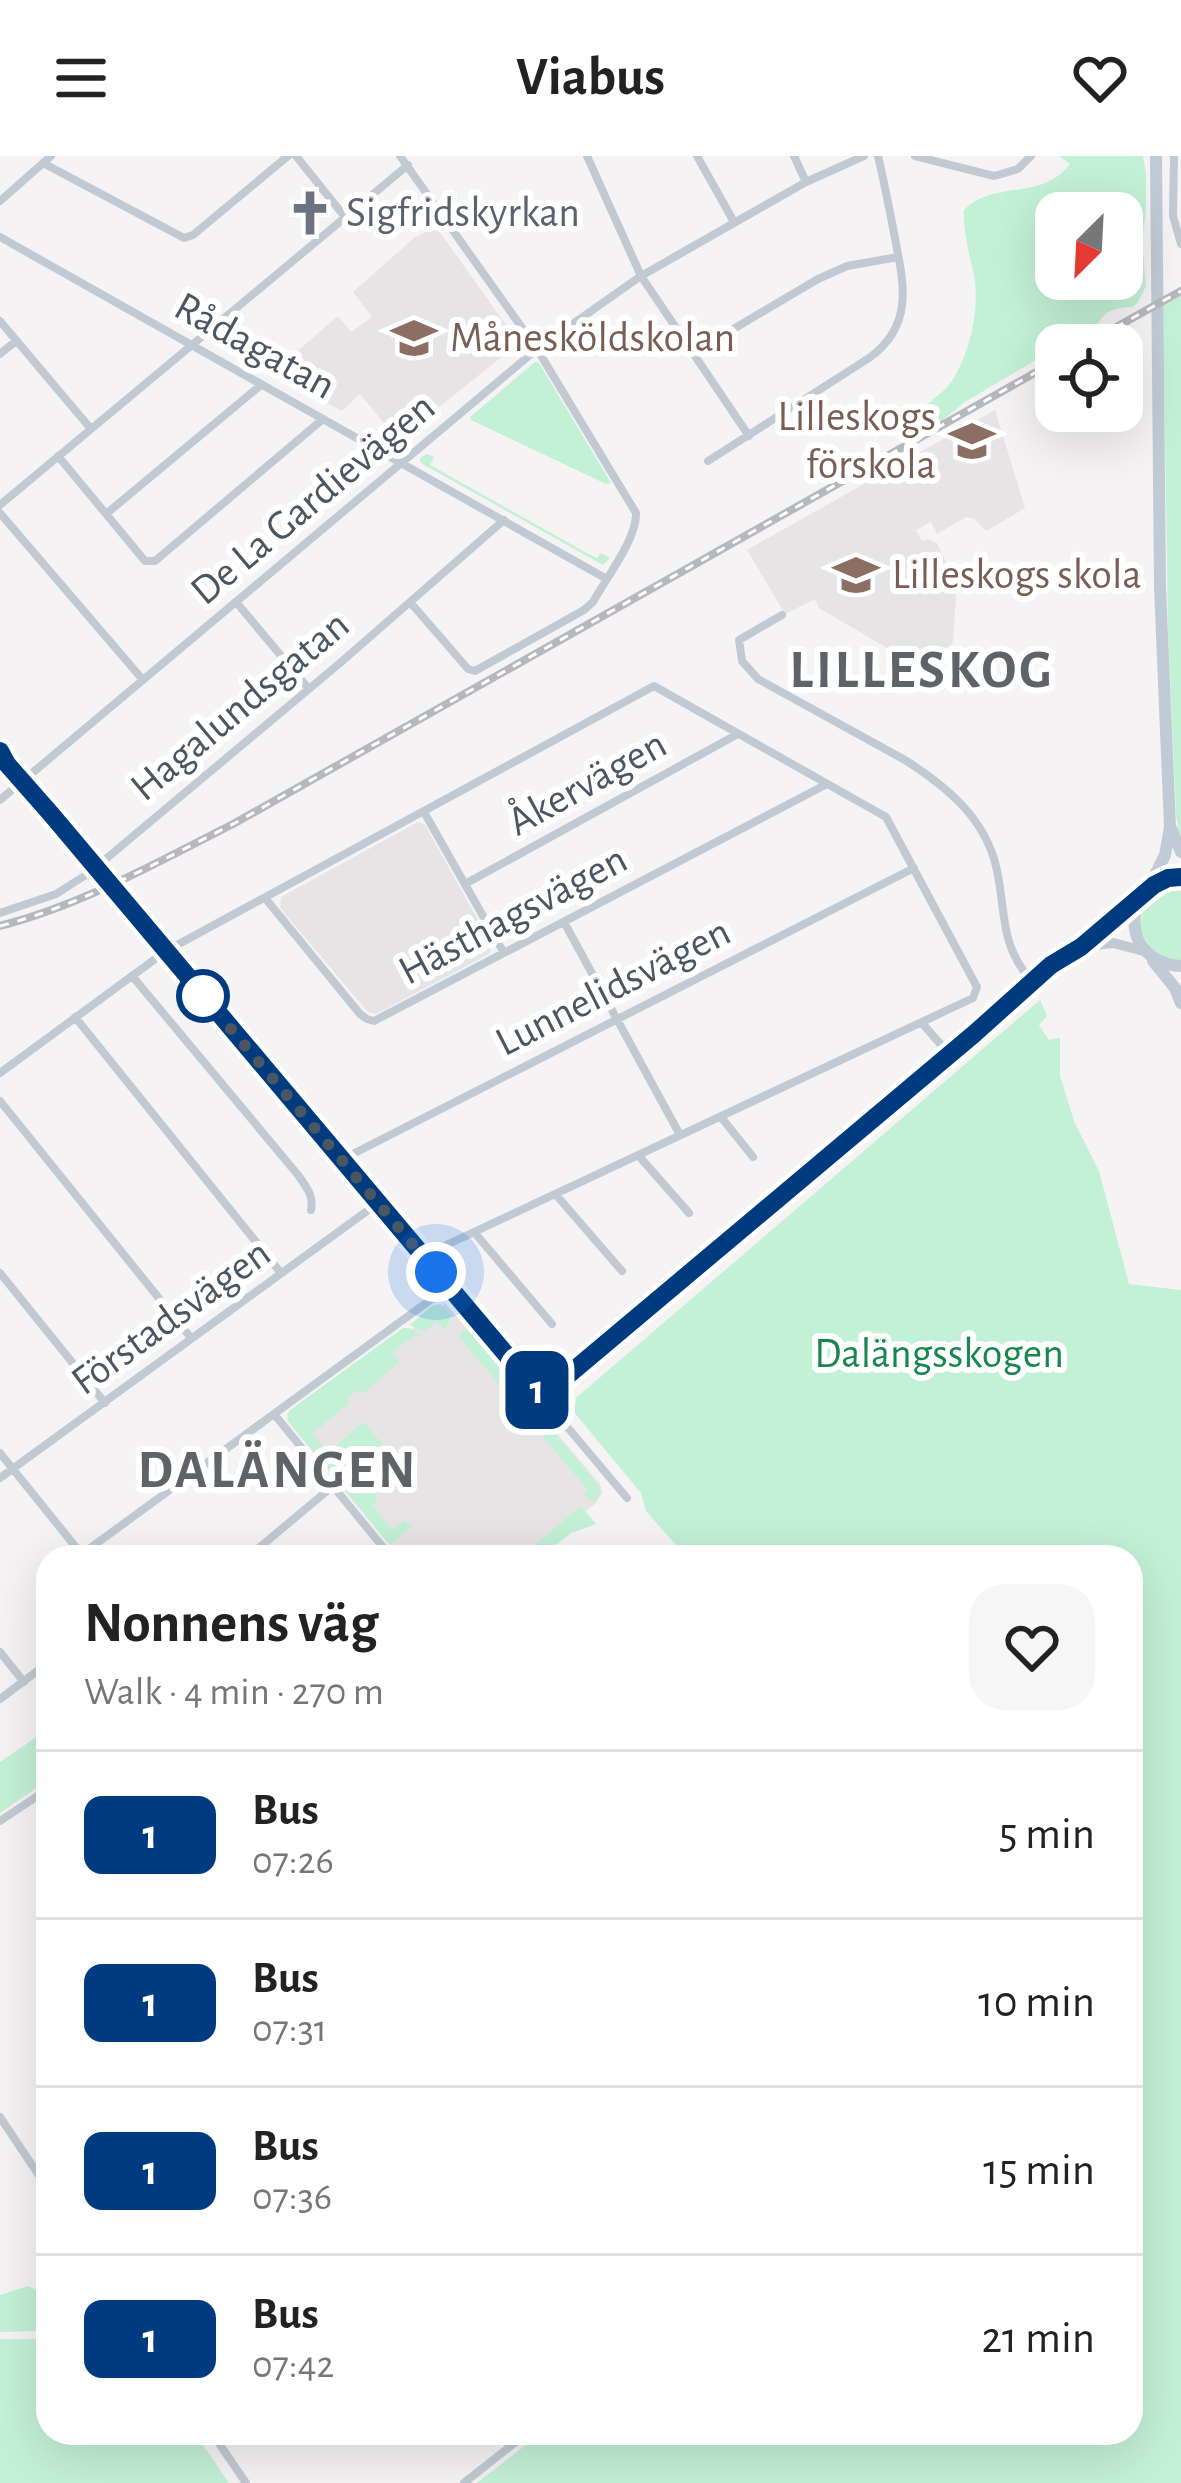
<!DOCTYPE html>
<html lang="en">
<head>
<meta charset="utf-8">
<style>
  body { margin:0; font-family:"Alegreya Sans",sans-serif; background:#f6f6f6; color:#222; height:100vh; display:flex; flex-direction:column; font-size:45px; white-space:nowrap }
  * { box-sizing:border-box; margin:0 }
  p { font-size:39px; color:#767676 }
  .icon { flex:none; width:66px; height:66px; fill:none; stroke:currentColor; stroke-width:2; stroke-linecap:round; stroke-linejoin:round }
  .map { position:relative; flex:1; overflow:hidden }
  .drawer { position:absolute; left:36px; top:1389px; width:1107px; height:900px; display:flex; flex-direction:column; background:#fff; border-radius:36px; box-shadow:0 12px 48px #0002 }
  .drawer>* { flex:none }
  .badge { padding:0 24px; border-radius:18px; font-size:42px; line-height:78px }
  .needle { width:78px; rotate:204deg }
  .buttons { position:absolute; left:1035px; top:36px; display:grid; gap:24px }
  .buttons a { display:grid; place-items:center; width:108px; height:108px; border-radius:24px; background:#fff; box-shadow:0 12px 48px #0002; font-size:60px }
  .you { position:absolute; width:60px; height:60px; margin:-30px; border:9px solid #fff; border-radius:50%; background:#1a73e8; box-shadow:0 0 0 18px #1a73e833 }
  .map>.badge { position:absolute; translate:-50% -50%; box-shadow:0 0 0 6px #fff }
  .round { display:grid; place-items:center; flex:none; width:126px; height:126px; border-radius:36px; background:#f6f6f6 }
  .headline { display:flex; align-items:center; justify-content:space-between; height:204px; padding:0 48px }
  h1 { font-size:57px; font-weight:700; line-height:90px }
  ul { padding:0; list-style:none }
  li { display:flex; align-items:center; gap:36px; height:168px; padding:0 48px; border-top:3px solid #e0e0e0 }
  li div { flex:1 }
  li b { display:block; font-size:45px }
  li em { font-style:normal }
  li .badge { min-width:132px; font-weight:700; text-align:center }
  header { display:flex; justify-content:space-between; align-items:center; height:156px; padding:0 48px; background:#fff; font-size:54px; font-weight:700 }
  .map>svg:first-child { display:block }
</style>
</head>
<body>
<header><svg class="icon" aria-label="menu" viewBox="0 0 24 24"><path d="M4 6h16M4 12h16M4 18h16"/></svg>Viabus<svg class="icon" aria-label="heart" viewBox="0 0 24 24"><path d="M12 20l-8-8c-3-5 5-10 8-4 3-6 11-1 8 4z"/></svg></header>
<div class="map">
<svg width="1181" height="2327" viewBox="0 0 1181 2327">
  <rect width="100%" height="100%" fill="#f5f3f3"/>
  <!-- education -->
  <path fill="#e6e4e5" d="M436 71 519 187 398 284 360 238 342 255 297 231 280 210 338 160 351 176 372 161 353 136 414 82Z
    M995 254 1025 352 986 375 974 363 966 361 937 378 931 366 916 374 922 385 927 383 937 387 951 417 948 420 956 438 953 486 933 519 819 452 815 443 785 458 747 394Z
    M418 666 425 669 492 789 489 798 376 858 368 856 280 752 281 741Z
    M446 1147 600 1328 602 1337 597 1346 531 1401H399L289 1267Z"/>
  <!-- green -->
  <path fill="#c3f1d5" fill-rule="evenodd" d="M1059 0H1143L1146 18V55L1142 86 1146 130 1138 146 1133 151C1094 152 1107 167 1084 180 1076 184 1065 187 1056 189V192L965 246 938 268 923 275 915 274 913 269C924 243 943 242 955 220 971 192 980 151 974 119 969 97 963 77 964 54 995 23 1041 46 1070 8ZM1056 57H1122V123H1056Z
    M1181 137V679L1178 673 1176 656 1168 476 1163 147Z
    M535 206 539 207 611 327 606 328 471 264 470 261Z
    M427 298 434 301 430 309 583 395 597 402 601 397 610 402 603 409 421 307 420 302Z
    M1181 726V806L1154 798 1139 773 1145 744 1168 727Z
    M1040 844 1047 860 1039 869 1049 884 1060 882V920L1074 965 1099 1015 1129 1128 1181 1134V2327H477L541 2277H1131V1401H669L675 1388 646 1355 641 1337 574 1256 576 1242Z
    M440 1148 452 1161 445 1174 437 1165 424 1176 410 1169 432 1150Z
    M403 1172H409L421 1178 418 1181 416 1179 392 1196 399 1206 363 1238 358 1234 346 1243 349 1247 312 1278 328 1296 364 1266 383 1289 346 1320 362 1339 370 1333 378 1343 372 1349 392 1374 405 1364 411 1371 390 1389 288 1265 287 1259 290 1254Z
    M464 1173 469 1175 599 1330 600 1337 594 1347 584 1339 588 1334 459 1181Z
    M581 1350 596 1368 571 1377 541 1401H521Z
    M48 1573V1624L0 1657V1606Z
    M28 2130 36 2134 47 2170 40 2175 0 2176V2139Z
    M0 2183H48V2277H195L229 2327H0Z"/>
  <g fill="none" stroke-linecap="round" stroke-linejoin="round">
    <!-- minor -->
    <path stroke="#c1cad2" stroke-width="8" d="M296 0 345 61
      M400 0 537 193 636 357C637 383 606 422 593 446L584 454 475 515 468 513 410 446
      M587 0 641 120 749 280
      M697 0 734 66
      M794 0 806 26
      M915 0 994 20 1018 13 1031 0
      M1174 0 1173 60 1181 88
      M43 7 184 82 193 79 288 0
      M0 45 51 0
      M0 81 605 422
      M0 165 91 273
      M693 197 818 123 847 110 898 101
      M0 198 16 185
      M58 300 145 405H155L323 263
      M708 305 869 202C916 168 903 125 894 77 889 51 884 25 878 0
      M0 349 408 9
      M0 357 143 524
      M106 358 261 229
      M236 446 309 533
      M782 459 739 484 742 505 758 523 905 604C946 630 984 661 996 710 1007 757 998 786 1032 826
      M0 644 537 193 641 120 806 26 864 0
      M424 656 504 797
      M465 728 736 579
      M265 742 360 858 367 863 374 865 825 629
      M0 757 56 738 89 717 340 507 504 364
      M564 766 680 979
      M133 821 298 1019C306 1031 314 1039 311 1054
      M75 861 281 1117
      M922 867 950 899
      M0 917 166 795 654 530 886 661 977 831 973 842 423 1100
      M0 945 191 1182
      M721 961 753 1001
      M638 999 689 1057
      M341 1004 914 712
      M557 1040 622 1115
      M474 1076 552 1168
      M0 1117 105 1247
      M542 1241 627 1342
      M274 1258 391 1401
      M0 1297 83 1400
      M0 1322 378 1047
      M82 1398 448 1131
      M248 1401 333 1330
      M0 1496 24 1526
      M0 1543 48 1507
      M0 1665 48 1633
      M0 1961 48 2033
      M212 2277 246 2327
      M464 2327 527 2277"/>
    <!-- tertiary -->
    <path stroke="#c1cad2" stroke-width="10" d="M0 595 7 608 51 657 542 1241 974 878 1051 809 1081 791 1139 743
      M1084 790 1113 787 1144 795"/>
    <!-- secondary -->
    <path stroke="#c1cbd6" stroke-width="12" d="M1171 672 1181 696
      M1181 721C1119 725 1119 807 1181 810
      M1148 733 1165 699 1170 671 1160 431 1156 0
      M1153 805 1175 832 1181 847"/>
    <!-- rail casing -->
    <g stroke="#b5b8bd" stroke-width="8">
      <path id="rail" d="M1084 189 1181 135
        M0 770C84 748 158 706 235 667L1056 205"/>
    </g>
    <!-- rail -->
    <use href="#rail" stroke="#fff" stroke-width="3" stroke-dasharray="9" stroke-linecap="butt"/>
  </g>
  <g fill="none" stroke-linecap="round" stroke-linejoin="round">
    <!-- line casing -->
    <g stroke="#fff" stroke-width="27">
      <path id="line" d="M0 595 7 608 51 658 542 1241 974 878 1051 809 1081 791 1154 729 1168 722 1181 721"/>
    </g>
    <!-- line -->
    <use href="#line" stroke="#003b80" stroke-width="18"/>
    <!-- walk -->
    <path stroke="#4a5661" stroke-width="12" stroke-dasharray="0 21.6" d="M203 840 436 1116"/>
  </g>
  <!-- icons -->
  <defs>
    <g id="church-bare" transform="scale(3.6)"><path d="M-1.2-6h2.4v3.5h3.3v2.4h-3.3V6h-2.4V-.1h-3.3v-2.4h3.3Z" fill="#6b7280" stroke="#fff" stroke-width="2.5" paint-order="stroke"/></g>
    <g id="school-bare" transform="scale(3.6)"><path d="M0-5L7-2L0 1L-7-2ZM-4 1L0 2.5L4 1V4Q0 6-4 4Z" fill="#8d6e63" stroke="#fff" stroke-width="2.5" paint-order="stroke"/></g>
  </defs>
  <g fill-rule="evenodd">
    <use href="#church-bare" x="310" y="57"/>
    <use href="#school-bare" x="414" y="182"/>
    <use href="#school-bare" x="972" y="285"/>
    <use href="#school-bare" x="856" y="419"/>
  </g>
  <!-- markers -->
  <circle fill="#fff" stroke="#003b80" stroke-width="6" cx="203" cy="840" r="24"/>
  <g text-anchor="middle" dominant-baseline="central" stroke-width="12" stroke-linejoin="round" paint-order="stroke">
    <!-- worship labels -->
    <g font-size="42" fill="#5b616d" stroke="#fff" text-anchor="start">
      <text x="346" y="57">Sigfridskyrkan</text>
    </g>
    <!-- education labels -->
    <g font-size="42" fill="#785e54" stroke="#fff" text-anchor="start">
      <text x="450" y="182">Månesköldskolan</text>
      <text x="936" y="261" text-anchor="end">Lilleskogs<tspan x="936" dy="48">förskola</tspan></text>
      <text x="892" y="419">Lilleskogs skola</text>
    </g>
    <!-- street labels -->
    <g font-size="42" fill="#4a5661" stroke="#fff">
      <text transform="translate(255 190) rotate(29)">Rådagatan</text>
      <text transform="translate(313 343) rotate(-40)">De La Gardievägen</text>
      <text transform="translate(240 550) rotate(-40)">Hagalundsgatan</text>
      <text transform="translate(587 627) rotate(-29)">Åkervägen</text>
      <text transform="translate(513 759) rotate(-28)">Hästhagsvägen</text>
      <text transform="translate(613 831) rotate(-27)">Lunnelidsvägen</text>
      <text transform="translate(171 1161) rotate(-36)">Förstadsvägen</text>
    </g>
    <!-- park labels -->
    <g font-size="42" fill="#17864f" stroke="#fff">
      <text x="939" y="1198">Dalängsskogen</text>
    </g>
    <!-- district labels -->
    <g font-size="54" font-weight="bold" letter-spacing="3" fill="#5f6368" stroke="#fff">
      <text x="922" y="515">LILLESKOG</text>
      <text x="278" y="1315">DALÄNGEN</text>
    </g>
  </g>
</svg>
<div class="buttons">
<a><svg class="needle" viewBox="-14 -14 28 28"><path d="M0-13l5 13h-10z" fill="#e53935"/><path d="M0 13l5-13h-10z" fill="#767676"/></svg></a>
<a><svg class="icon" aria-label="locate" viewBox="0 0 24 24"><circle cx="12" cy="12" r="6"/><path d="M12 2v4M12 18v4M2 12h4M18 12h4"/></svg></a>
</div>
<div class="you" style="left:436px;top:1116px"></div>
<b class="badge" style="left:537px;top:1234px;background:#003b80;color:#fff">1</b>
<section class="drawer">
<div class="headline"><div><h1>Nonnens väg</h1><p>Walk · 4 min · 270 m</p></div><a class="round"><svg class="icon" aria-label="heart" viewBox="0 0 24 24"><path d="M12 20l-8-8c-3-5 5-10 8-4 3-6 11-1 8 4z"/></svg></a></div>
<ul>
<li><span class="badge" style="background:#003b80;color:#fff">1</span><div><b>Bus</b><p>07:26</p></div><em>5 min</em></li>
<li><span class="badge" style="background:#003b80;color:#fff">1</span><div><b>Bus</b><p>07:31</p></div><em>10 min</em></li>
<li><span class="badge" style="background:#003b80;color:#fff">1</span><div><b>Bus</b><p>07:36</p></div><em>15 min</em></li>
<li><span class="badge" style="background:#003b80;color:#fff">1</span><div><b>Bus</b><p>07:42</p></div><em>21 min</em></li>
</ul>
</section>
</div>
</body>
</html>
